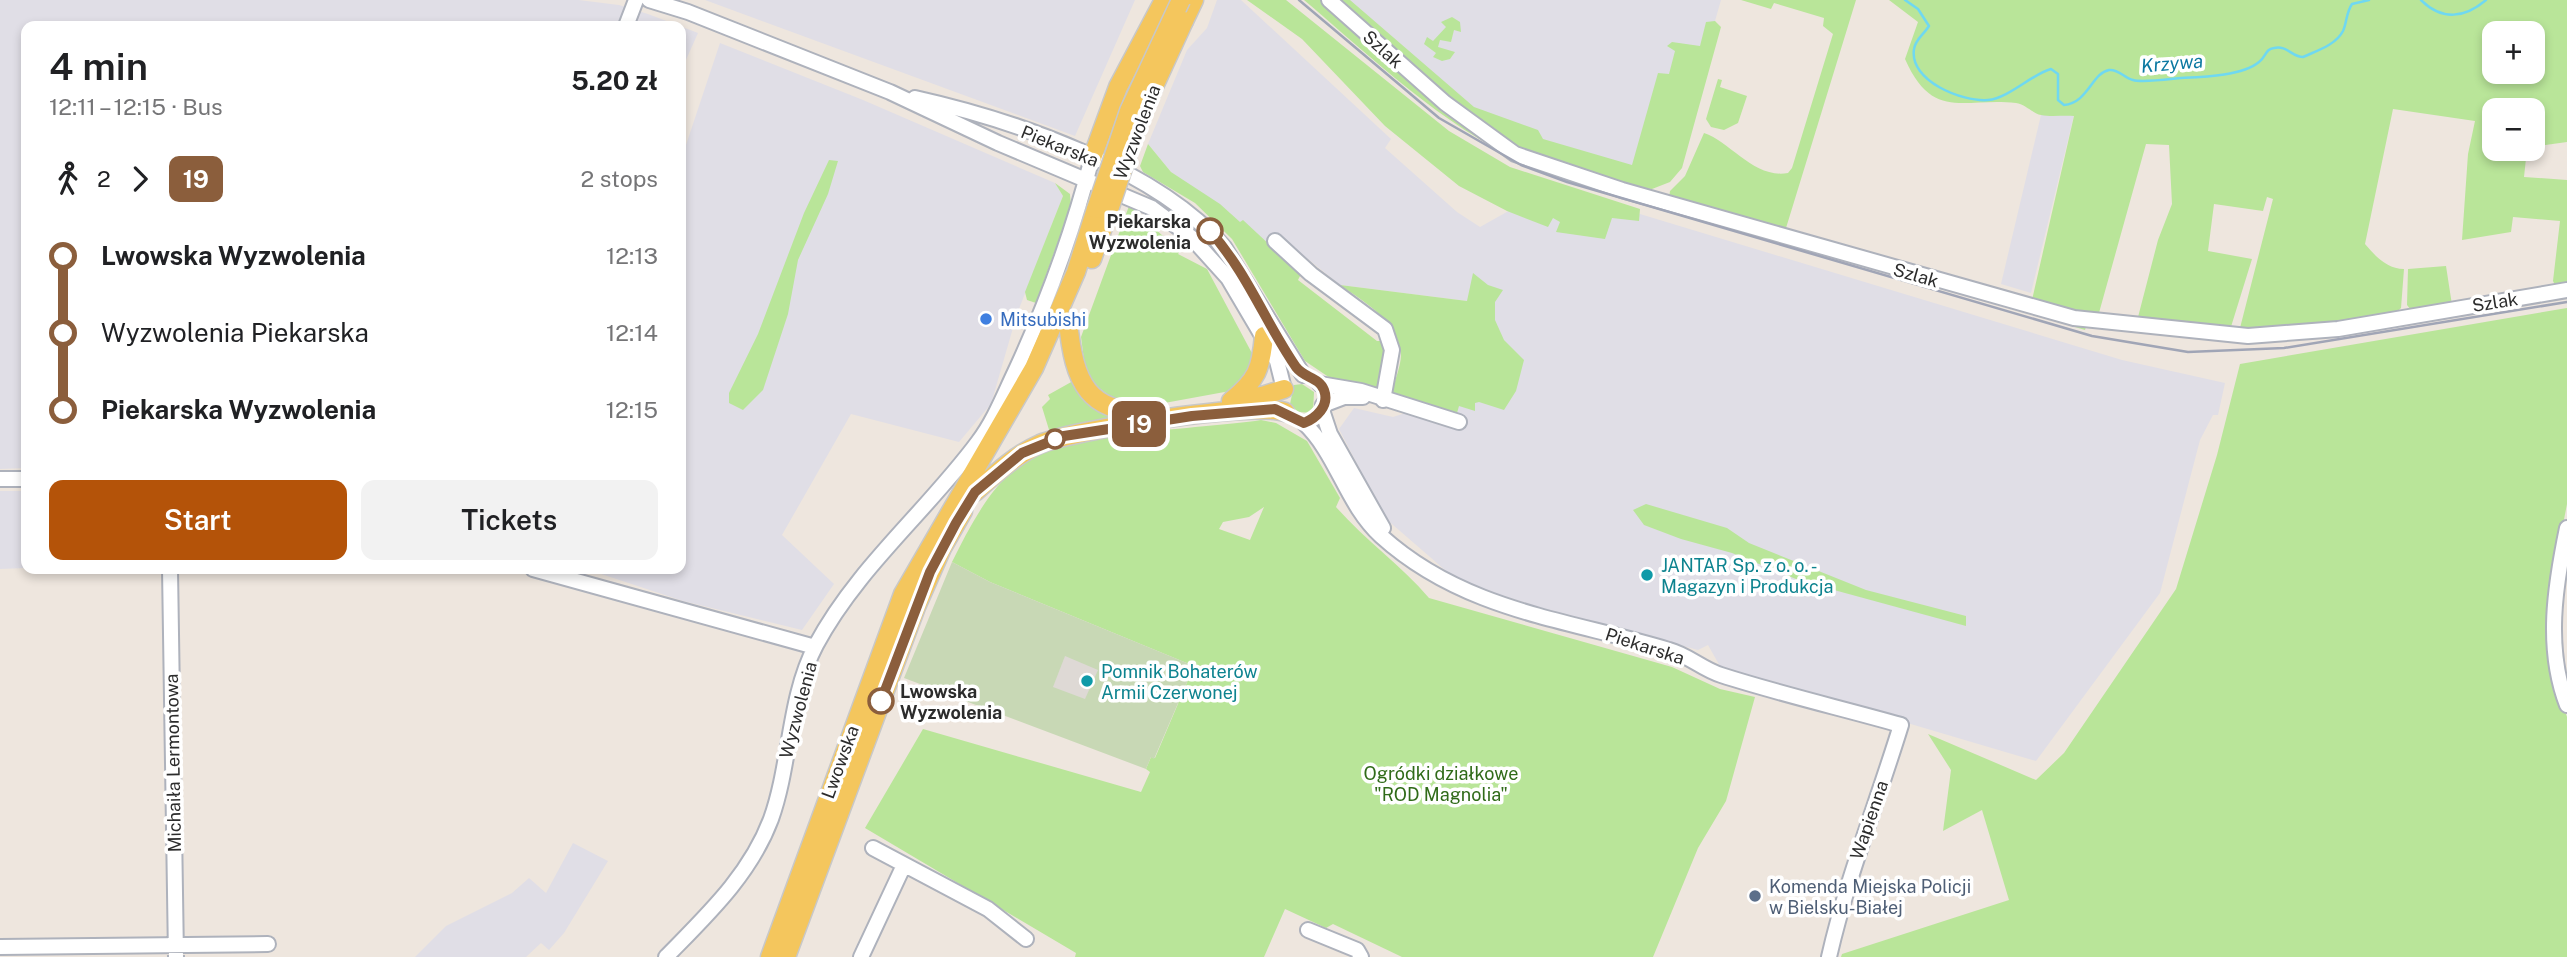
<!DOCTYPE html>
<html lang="en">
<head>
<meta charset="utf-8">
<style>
  body { margin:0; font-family:"Public Sans",sans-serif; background:#f2f2f2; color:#202124; height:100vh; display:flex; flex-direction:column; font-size:26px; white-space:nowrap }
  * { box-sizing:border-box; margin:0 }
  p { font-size:23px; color:#757577 }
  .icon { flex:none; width:38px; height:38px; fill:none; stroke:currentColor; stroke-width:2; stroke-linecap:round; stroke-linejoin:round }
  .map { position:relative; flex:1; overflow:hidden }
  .side { position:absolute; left:21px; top:21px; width:665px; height:553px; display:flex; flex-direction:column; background:#fff; border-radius:14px; box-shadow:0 4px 10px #0003 }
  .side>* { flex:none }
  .badge { padding:0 14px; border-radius:10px; font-size:24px; line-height:46px }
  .tools { position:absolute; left:2482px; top:21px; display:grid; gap:14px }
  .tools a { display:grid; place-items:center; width:63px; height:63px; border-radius:14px; background:#fff; box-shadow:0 4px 10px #0003; font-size:35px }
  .map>.badge { position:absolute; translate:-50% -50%; box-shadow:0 0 0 4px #fff }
  .legs { display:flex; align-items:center; gap:10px; height:77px; padding:0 28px; font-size:23px }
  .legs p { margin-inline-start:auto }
  .headline { display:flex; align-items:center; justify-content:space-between; height:119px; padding:0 28px }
  h1 { font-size:38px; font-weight:600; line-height:52px }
  .primary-button { display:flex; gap:14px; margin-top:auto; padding:14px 28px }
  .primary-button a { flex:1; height:80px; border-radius:14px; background:#b45309; color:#fff; font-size:28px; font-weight:600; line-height:80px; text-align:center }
  .primary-button a+a { background:#f2f2f2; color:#202124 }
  ul { padding:0 28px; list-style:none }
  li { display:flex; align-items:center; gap:24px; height:77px; font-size:26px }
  li i { display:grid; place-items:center; width:10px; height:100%; margin:0 9px; background:currentColor }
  li i::after { content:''; width:18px; height:18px; margin:-9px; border:5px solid; border-radius:50%; background:#fff }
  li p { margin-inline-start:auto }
  li:first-child i { background:linear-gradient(#0000 50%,currentColor 0) }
  li:last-child i { background:linear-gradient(currentColor 50%,#0000 0) }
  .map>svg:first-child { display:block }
</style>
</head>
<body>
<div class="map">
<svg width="2567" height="957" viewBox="0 0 2567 957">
  <rect width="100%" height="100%" fill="#eee6de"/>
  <!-- industrial -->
  <path fill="#e0dee6" d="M0 0H579L619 5 648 14 698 33 681 71V26H26V468L0 469Z
    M705 0H1135L1075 136Z
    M1217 0H1241L1391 139 1385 148 1457 212 1480 227 1521 204H1607L2122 360 2225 383 2218 415H2213L2200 440 2160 593 2036 761 1721 668 1708 645 1698 650 1545 609 1460 582 1443 573 1445 570 1385 518 1339 429 1354 408 1393 417 1437 403 1467 301 1340 285 1308 259 1287 281 1229 212 1171 172 1148 144 1187 50 1207 28Z
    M1341 0H1721L1671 175 1659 184 1472 116Z
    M720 43 863 100 1055 183 1063 196 1017 314 991 404 959 442 851 414 782 535 834 584 802 630 683 601 586 569H681V160Z
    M2041 115H2074L2031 293 2001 284Z
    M0 491H26V568L0 569Z
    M573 843 608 861 564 933 549 950 541 943 526 957H415L446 926 512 893 529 878 546 893Z"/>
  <!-- green -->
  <path fill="#b9e599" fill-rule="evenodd" d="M1247 0H1286L1449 131 1510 167 1640 209 1639 221 1612 218 1605 239 1556 232 1560 222 1553 218 1548 227 1507 211 1459 186 1385 126 1302 39Z
    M1304 0H1321L1491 144 2087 324 2085 330 1533 167C1444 128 1377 62 1304 0Z
    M1333 0H1350L1474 107 1538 130 1543 139 1632 165 1658 73 1669 74 1675 51 1667 46 1672 42 1700 46 1706 22 1715 21 1721 27 1682 168 1670 182 1652 189 1626 187 1538 160 1486 132Z
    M1741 0H1856L1786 228 1948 276 1669 198 1670 191 1685 176 1704 133C1731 142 1754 179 1788 173L1792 168 1833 34 1823 26 1824 18 1774 3 1771 9Z
    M1889 0H2567V142L2532 147V110H2494V149H2527L2524 177 2567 180V286L2556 287 2553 281 2560 221 2513 217 2511 232 2462 240 2468 154 2475 121 2393 109 2365 244C2375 256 2387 269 2404 269L2401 308 2393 316 2272 332 2240 328 2273 199 2267 197 2263 211 2214 204 2208 251 2252 259 2230 330 2137 321 2158 240 2172 204 2169 145 2146 144 2097 320 2032 300 2074 116C2064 115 2051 117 2041 115 2032 113 2025 104 2016 103 1964 97 1933 122 1905 59L1918 22ZM2494 33H2532V72H2494Z
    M1452 17 1460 22 1461 32 1454 30 1451 42 1440 40 1438 47 1455 52 1450 59 1442 61 1433 57 1436 53 1424 44 1427 37 1433 41 1446 27 1441 22Z
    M1718 79 1722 80 1720 87 1747 96 1738 123 1724 130 1711 127 1706 119Z
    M1148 144 1171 172 1220 204 1240 222 1243 220 1301 274 1298 280 1377 341H1383L1385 356 1378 389 1333 380 1305 361 1232 239 1195 203 1143 172 1140 166Z
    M829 160 838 161 828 194 798 260 788 314 763 390 743 410 729 403V393L758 334 804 213Z
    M1055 183 1070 194 1071 206 1036 303 1027 300 1025 292 1063 196Z
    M1129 206 1180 251 1178 254 1207 269 1254 357 1250 375 1230 391 1148 406 1117 401 1092 383 1086 375 1081 337Z
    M2446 266 2452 305 2411 310 2407 305 2408 269Z
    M1473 273 1488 285 1503 290 1495 302V320L1504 340 1524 360 1516 391 1504 410 1479 402 1475 403V411L1459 406 1457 413 1392 393C1394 382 1401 366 1401 355 1399 321 1364 302 1340 285L1467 301Z
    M2567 308V504L2555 566 2560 697 2567 717V957H1841L1842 954 2009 900 1982 810 1943 831 1951 770 1928 734 2036 780 2064 753 2176 589 2217 455 2240 364Z
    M1073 381 1128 417 1050 433 1042 407 1050 399 1048 395Z
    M1302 384 1314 392 1313 413 1298 412 1290 404 1294 385Z
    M1261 420 1276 423 1307 441 1340 498 1336 507C1365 540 1401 565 1429 598L1672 667 1720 689 1755 697 1726 801 1698 848 1653 957H1402L1333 924 1326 928 1285 909 1264 957H1075L1076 953 865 828 923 729 1141 792 1150 772 1146 769 1151 757 1155 758 1194 666 990 582 952 562C968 530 987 492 1015 469 1063 430 1199 430 1261 420ZM1264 507 1250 540 1219 529 1223 522 1249 517Z
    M1646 504 1727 528 1749 543 1866 590 1966 616V626L1801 581 1732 553 1681 539 1644 525 1633 510Z"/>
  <!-- cemetery -->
  <path fill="#c8d8b5" d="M952 562 990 582 1194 666 1154 759 1151 757 1146 769 904 678Z"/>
  <!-- plaza -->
  <path fill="#ded9d5" d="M1065 656 1098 670 1085 699 1053 687Z"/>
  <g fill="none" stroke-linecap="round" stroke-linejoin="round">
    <!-- stream -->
    <path stroke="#6fd8f1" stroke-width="2.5" d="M1905 0 1918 9 1929 26C1924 34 1915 40 1914 49 1909 81 1962 102 1988 100 2009 98 2032 74 2051 69L2058 74V100L2064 105C2088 103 2092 73 2109 70 2119 69 2124 78 2133 80 2142 83 2170 79 2181 78 2203 77 2242 76 2259 62 2266 57 2265 49 2274 48 2287 45 2292 57 2303 57 2316 51 2336 45 2343 31 2347 22 2346 13 2352 4L2369 0
      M2421 0C2442 21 2465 18 2486 0"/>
    <!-- minor casing -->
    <g stroke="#aeb2bc" stroke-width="18">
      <path id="minor" d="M649 0 688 12 890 92 998 143 1152 208 1191 237 1228 278 1277 361 1284 389
        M1329 0 1445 103 1515 154 1622 190 2074 318 2248 336 2338 329 2567 290
        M626 26 636 0
        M915 98C1014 120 1157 169 1224 247L1303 375
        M1275 241 1311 274 1385 329 1392 350 1383 400
        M1320 384 1361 391 1459 422
        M1323 405 1344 397H1363
        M1322 410 1330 434 1383 528
        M1304 423C1337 454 1346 504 1381 536 1464 611 1566 619 1669 650 1688 655 1702 669 1721 675 1780 694 1841 708 1901 725 1877 803 1847 878 1829 957
        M0 479H26
        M2567 528C2555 586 2545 648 2567 705
        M170 569 176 957
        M533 569 815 647
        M873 848 988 909 1026 939
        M1308 930 1357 950 1361 957
        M0 947 268 944
        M666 957C707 915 750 875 771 819 791 763 788 698 816 645 857 568 927 511 978 442 994 421 1004 395 1015 372 1047 303 1073 231 1092 158
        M861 957 904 865"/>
    </g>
    <!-- major casing -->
    <g stroke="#c8c8c8" stroke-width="21">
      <path id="major" d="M1184 21 1194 0
        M1092 158 1118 87 1164 0
        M1092 259 1108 213
        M1068 322C1074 381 1087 417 1155 411
        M1231 401 1262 396 1284 389
        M1231 401C1257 380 1261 369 1264 336
        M975 492C995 474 1015 455 1040 444 1074 430 1253 401 1285 412
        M770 957 903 594 1034 368 1076 272 1096 209
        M786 957 916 607 942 548 963 511"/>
    </g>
    <!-- minor -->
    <use href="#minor" stroke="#fff" stroke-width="14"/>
    <!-- major -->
    <use href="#major" stroke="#f4c65d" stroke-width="18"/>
    <!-- rail -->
    <path stroke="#a0a5b6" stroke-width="2.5" d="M1299 0 1439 118 1521 165 1567 182 2092 336 2188 352 2284 348 2567 302"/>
    <!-- major-bridge casing -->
    <g stroke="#c8c8c8" stroke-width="21" stroke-linecap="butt">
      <path id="major-bridge" d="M1096 209 1129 111 1181 0
        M1108 213 1140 117 1184 21"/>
    </g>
    <!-- major-bridge -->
    <use href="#major-bridge" stroke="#f4c65d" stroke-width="18"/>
  </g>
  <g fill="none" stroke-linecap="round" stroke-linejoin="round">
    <!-- line-1 casing -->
    <g stroke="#fff" stroke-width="16">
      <path id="line-1" d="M881 701 930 572 956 523 975 492 1022 453 1064 436 1192 416 1275 409 1304 423C1316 418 1330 406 1324 390 1319 377 1304 378 1296 367 1265 322 1248 274 1210 231"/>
    </g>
    <!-- line-1 -->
    <use href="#line-1" stroke="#8b5e3c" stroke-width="10"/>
  </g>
  <!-- markers -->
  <g fill="#fff" stroke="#8b5e3c" stroke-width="3.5">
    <circle cx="1210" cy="231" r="12"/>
    <circle cx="1055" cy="439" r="9"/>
    <circle cx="881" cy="701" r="12"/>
  </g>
  <circle fill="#3f7fe0" stroke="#fff" stroke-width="2.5" cx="986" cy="319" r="7"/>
  <g fill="#0f9aa8" stroke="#fff" stroke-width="2.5">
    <circle cx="1647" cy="575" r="7"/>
    <circle cx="1087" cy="681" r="7"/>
  </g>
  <circle fill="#5c6f8a" stroke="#fff" stroke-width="2.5" cx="1755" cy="896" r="7"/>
  <g text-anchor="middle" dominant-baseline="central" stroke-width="7" stroke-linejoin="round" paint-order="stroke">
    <!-- street labels -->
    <g font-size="18" fill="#2c2c2c" stroke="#fff">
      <text transform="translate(1383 49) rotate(42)">Szlak</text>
      <text transform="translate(1137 132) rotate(-69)">Wyzwolenia</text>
      <text transform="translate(1060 146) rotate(22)">Piekarska</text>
      <text transform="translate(1916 275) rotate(16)">Szlak</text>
      <text transform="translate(2495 302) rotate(-9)">Szlak</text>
      <text transform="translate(1645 646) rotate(18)">Piekarska</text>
      <text transform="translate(798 710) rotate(-75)">Wyzwolenia</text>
      <text transform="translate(840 762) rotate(-70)">Lwowska</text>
      <text transform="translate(173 763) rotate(-91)">Michaiła Lermontowa</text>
      <text transform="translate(1869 820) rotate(-71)">Wapienna</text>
    </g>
    <!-- stop labels -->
    <g font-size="18" font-weight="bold" fill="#2c2c2c" stroke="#fff" text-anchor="end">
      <text x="1191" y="221">Piekarska<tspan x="1191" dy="21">Wyzwolenia</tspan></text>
      <text x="900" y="691" text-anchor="start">Lwowska<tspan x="900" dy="21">Wyzwolenia</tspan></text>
    </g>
    <!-- shop labels -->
    <g font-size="18" fill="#366cbe" stroke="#fff" text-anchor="start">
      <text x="1000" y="319">Mitsubishi</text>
    </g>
    <!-- culture labels -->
    <g font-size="18" fill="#0d838f" stroke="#fff" text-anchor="start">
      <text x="1661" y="565">JANTAR Sp. z o. o. -<tspan x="1661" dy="21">Magazyn i Produkcja</tspan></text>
      <text x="1101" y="671">Pomnik Bohaterów<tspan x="1101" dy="21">Armii Czerwonej</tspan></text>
    </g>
    <!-- park labels -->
    <g font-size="18" fill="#306b19" stroke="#fff">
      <text x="1441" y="773">Ogródki działkowe<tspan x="1441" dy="21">"ROD Magnolia"</tspan></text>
    </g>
    <!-- service labels -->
    <g font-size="18" fill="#4e5e75" stroke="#fff" text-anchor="start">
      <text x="1769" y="886">Komenda Miejska Policji<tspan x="1769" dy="21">w Bielsku-Białej</tspan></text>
    </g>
    <!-- water labels -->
    <g font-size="19" font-style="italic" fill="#0b78a1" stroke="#fff">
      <text transform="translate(2172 63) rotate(-5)">Krzywa</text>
    </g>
  </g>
</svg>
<div class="tools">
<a>+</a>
<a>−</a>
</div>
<b class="badge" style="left:1139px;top:424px;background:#8b5e3c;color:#fff">19</b>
<section class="side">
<div class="headline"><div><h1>4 min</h1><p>12:11 – 12:15 · Bus</p></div><b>5.20 zł</b></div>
<div class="legs"><svg class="icon" aria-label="walk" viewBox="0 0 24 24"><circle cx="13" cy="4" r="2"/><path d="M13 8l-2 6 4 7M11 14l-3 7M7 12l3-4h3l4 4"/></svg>2<svg class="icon" aria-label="forward" viewBox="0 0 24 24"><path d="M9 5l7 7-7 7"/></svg><b class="badge" style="background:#8b5e3c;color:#fff">19</b><p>2 stops</p></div>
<ul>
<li><i style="color:#8b5e3c"></i><b>Lwowska Wyzwolenia</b><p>12:13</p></li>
<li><i style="color:#8b5e3c"></i><span>Wyzwolenia Piekarska</span><p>12:14</p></li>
<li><i style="color:#8b5e3c"></i><b>Piekarska Wyzwolenia</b><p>12:15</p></li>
</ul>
<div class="primary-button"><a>Start</a><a>Tickets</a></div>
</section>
</div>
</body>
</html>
